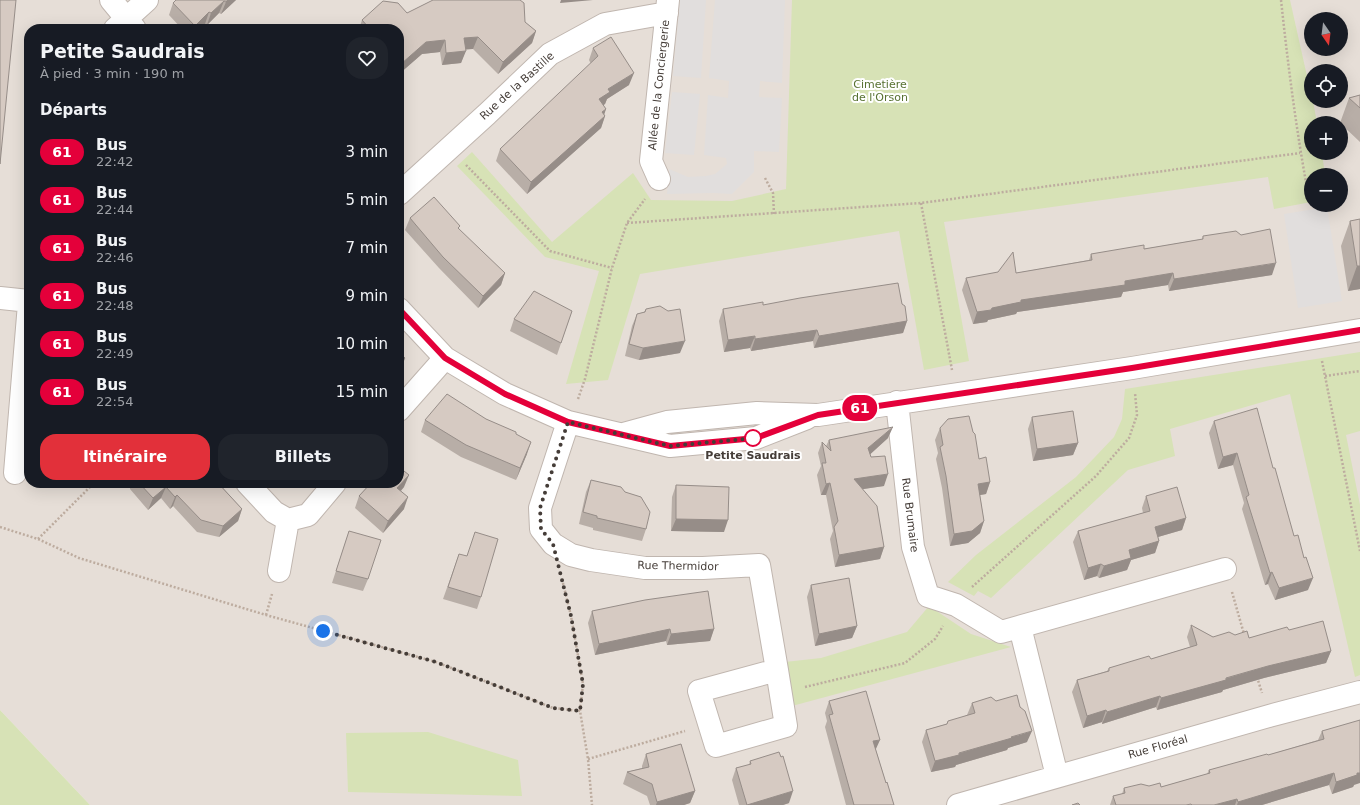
<!DOCTYPE html>
<html lang="fr">
<head>
<meta charset="utf-8">
<style>
  body { margin:0; font-family:"DejaVu Sans",sans-serif; background:#20242c; color:#f1f3f6; height:100vh; display:flex; flex-direction:column; font-size:15px; white-space:nowrap }
  * { box-sizing:border-box; margin:0 }
  p { font-size:13px; color:#9ea1a6 }
  .icon { flex:none; width:22px; height:22px; fill:none; stroke:currentColor; stroke-width:2; stroke-linecap:round; stroke-linejoin:round }
  .map { position:relative; flex:1; overflow:hidden }
  .drawer { position:absolute; left:24px; top:24px; width:380px; height:464px; display:flex; flex-direction:column; background:#171b24; border-radius:16px; box-shadow:0 4px 16px #0002 }
  .drawer>* { flex:none }
  .badge { padding:0 8px; border-radius:13px; font-size:14px; line-height:26px }
  .needle { width:26px; rotate:166deg }
  .controls { position:absolute; left:1304px; top:12px; display:grid; gap:8px }
  .controls a { display:grid; place-items:center; width:44px; height:44px; border-radius:50%; background:#171b24; box-shadow:0 4px 16px #0002; font-size:20px }
  .you { position:absolute; width:20px; height:20px; margin:-10px; border:3px solid #fff; border-radius:50%; background:#1a73e8; box-shadow:0 0 0 6px #1a73e833 }
  .map>.badge { position:absolute; translate:-50% -50%; box-shadow:0 0 0 2px #fff }
  h2 { padding:0 16px; font-size:15px; line-height:36px }
  .round { display:grid; place-items:center; flex:none; width:42px; height:42px; border-radius:16px; background:#20242c }
  .overview { display:flex; align-items:center; justify-content:space-between; height:68px; padding:0 16px }
  h1 { font-size:19px; font-weight:800; line-height:30px }
  .cta { display:flex; gap:8px; margin-top:auto; padding:8px 16px }
  .cta a { flex:1; height:46px; border-radius:16px; background:#e2303a; color:#fff; font-size:16px; font-weight:800; line-height:46px; text-align:center }
  .cta a+a { background:#20242c; color:#f1f3f6 }
  ul { padding:0; list-style:none }
  li { display:flex; align-items:center; gap:12px; height:48px; padding:0 16px }
  li div { flex:1 }
  li b { display:block; font-size:15px }
  li em { font-style:normal }
  li .badge { min-width:44px; font-weight:700; text-align:center }
  .map>svg:first-child { display:block }
</style>
</head>
<body>
<div class="map">
<svg width="1360" height="805" viewBox="0 0 1360 805">
  <rect width="100%" height="100%" fill="#f2ede9"/>
  <!-- residential -->
  <path fill="#e6ded7" fill-rule="evenodd" d="M0 0H1360V805H90L0 710ZM1311 19H1341V49H1311ZM29 29H399V483H29ZM1311 71H1341V101H1311ZM1311 123H1341V153H1311ZM1311 175H1341V205H1311Z"/>
  <!-- green -->
  <path fill="#d7e2b6" d="M792 0H1290L1311 94V101H1313L1317 123H1311V153H1322L1325 175H1311V202L1274 209 1268 177 944 222 969 361 924 370 899 231 640 274 608 380 566 384 599 271 545 257 457 166 472 152 552 242 633 173 651 200 732 201 786 189Z
    M1360 352V431L1346 435 1360 505V675L1355 677 1290 394 1170 429 1175 456 1128 470 991 598 978 591 974 596 948 582 976 555 1076 477 1114 437 1122 419 1125 389Z
    M929 606 971 634 1011 647 792 706 785 662 821 658 907 632Z
    M0 710 90 805H0Z
    M428 732 518 760 522 796 348 792 346 733Z"/>
  <!-- parking -->
  <path fill="#e1dedd" d="M680 0H706L701 78 673 76Z
    M715 0H785L782 83 760 81 759 97 782 98 779 152 754 151V172L732 194 713 193 667 194 669 169 688 177 706 176 715 174 727 164 726 158 704 155 708 95 728 98 729 81 709 78Z
    M672 92 700 94 694 155 665 153Z
    M1327 207 1342 301 1298 308 1284 214Z"/>
  <g fill="none" stroke-linecap="round" stroke-linejoin="round">
    <!-- minor casing -->
    <g stroke="#c0b6af" stroke-width="24">
      <path id="minor" d="M111 0 135 29
        M115 29 147 0
        M659 179 651 161 668 0
        M399 194 487 114 550 54 605 24 667 13
        M0 298 29 301
        M399 309 445 358 505 394 568 422 670 446 756 438 807 418
        M897 402 913 547 928 596 956 605 1001 632 1225 569
        M399 410 445 358
        M568 422 540 508 541 529 553 544 571 555 591 560 645 568H703L759 565 777 670
        M623 434 667 422 757 413 818 415 1132 368 1360 330
        M15 473 29 304
        M247 483 274 512 288 520 308 515 335 483
        M279 571 288 520
        M1020 627 1057 776
        M777 670 786 726 716 746 699 691Z
        M958 805 1269 716 1360 692"/>
    </g>
    <!-- path -->
    <path stroke="#bdac9f" stroke-width="2.5" stroke-dasharray="2 2" stroke-linecap="butt" d="M1281 0C1288 65 1296 129 1308 193
      M466 165 550 251 612 268
      M765 178 773 193 774 214
      M921 203 952 370
      M627 223 921 203 1300 153
      M1322 361 1360 551
      M1325 376 1360 371
      M578 399 585 379 612 268 627 223 645 199
      M0 527 38 539 79 558 266 615 436 662 553 708 580 711
      M38 539 94 483
      M562 579 571 616 583 684 580 711 588 759 592 805
      M972 587 1096 476 1129 438 1137 415 1135 393
      M1232 592 1244 634
      M266 615 272 594
      M1257 677 1262 693
      M805 687 905 663 935 639 943 626
      M588 759 685 731"/>
    <!-- minor -->
    <use href="#minor" stroke="#fff" stroke-width="22"/>
  </g>
  <!-- wall -->
  <path fill="#b8aea7" d="M176 0H236L221 14 219 13 207 25 205 24 200 29H182L169 15 173 3Z
    M407 13 525 22 536 31 532 43 498 74 473 49H466L461 63 442 65 440 52 422 54 399 74V29H359L362 20Z
    M593 48 629 85 607 99 605 104 603 105 606 109 604 114 605 116 601 128 527 194 496 161 500 149 591 64 589 60Z
    M1360 95V142L1340 123 1349 98Z
    M410 218 505 273 501 285 478 308 439 268 405 230Z
    M1360 219V289L1348 291 1341 246 1350 221Z
    M1203 236 1272 275 1169 291 1168 285 1123 292 1121 297 1017 312 1016 314 988 320 987 322 973 324 962 290 966 278 1016 273 1089 260 1091 254 1144 249 1202 239Z
    M902 304 907 321 903 333 814 348 813 341 751 351 750 348 724 352 719 321 723 309 763 305Z
    M646 309 680 353 639 360 625 356 632 326 637 314 644 312Z
    M572 311 557 355 510 331 514 319Z
    M1032 417 1078 443 1073 455 1033 461 1028 429Z
    M486 419 516 434 527 454 516 480 461 457 421 432 425 420Z
    M1214 421 1273 468 1308 590 1275 600 1268 584 1265 585 1242 509 1244 503 1233 465 1218 469 1209 433Z
    M940 428 979 459 990 482 986 494 980 495 984 521 980 533 968 543 950 546 942 488 936 459 938 453 935 440Z
    M888 438 870 454 871 457 884 486 863 489 884 547 880 559 835 567 830 539 833 531 826 495H821L817 475 821 466 818 453 822 442 826 446 829 440Z
    M591 480 625 492 646 529 642 541 593 530V528L579 524 586 492Z
    M130 483H218L242 509 238 521 219 537 197 532 173 506 170 509 161 498 148 510 130 489Z
    M676 485 724 532 671 531 672 497Z
    M404 487 401 491 404 509 383 533 355 508 359 496Z
    M1146 496 1186 518 1182 530 1158 537 1159 541 1155 553 1131 560 1127 570 1099 578 1097 576 1084 580 1073 542 1078 531 1143 513 1142 508Z
    M349 531 368 579 363 591 332 583Z
    M459 554 481 597 477 609 443 599Z
    M811 585 857 626 852 638 815 646 807 597Z
    M592 611 714 629 710 641 667 645 666 641 595 655 588 623Z
    M1191 625 1213 637 1235 635 1249 638 1289 630 1331 651 1326 663 1264 678 1223 690 1222 692 1157 710 1156 707 1102 724V722L1083 728 1072 692 1077 680 1107 671 1109 668 1151 659 1190 647 1187 637Z
    M829 701 876 750 886 783 894 805H846L825 727 827 721 825 713Z
    M972 703 1027 742 1008 748 1007 750 956 765 955 767 931 772 922 742 926 730 946 724 967 715Z
    M1322 731 1354 785 1353 787 1332 794 1329 785 1262 805H1110L1113 796 1122 794 1124 788 1149 786 1161 787 1207 774 1209 770 1268 755 1318 740Z
    M646 754 695 791 690 803 684 805H650L647 796 623 784 627 772 642 768V766Z
    M750 761 789 803 783 805H739L732 780 736 768 749 765Z"/>
  <!-- shaded-wall -->
  <path fill="#968d88" d="M228 0H236L221 14 226 2Z
    M561 0H593L560 3Z
    M224 1 219 13 207 25 211 13Z
    M209 12 205 24 200 29H194L195 26Z
    M536 31 532 43 498 74 503 62Z
    M478 37 473 49 460 50 464 38Z
    M445 40 440 52 422 54 399 74V69L401 64 426 42Z
    M466 51 461 63 442 65 446 53Z
    M634 73 629 85 607 99 605 104 595 111 599 99 608 89Z
    M606 109 603 118 605 116 601 128 527 194 531 182 602 112Z
    M1276 263 1272 275 1169 291 1174 279Z
    M1357 266H1360V289L1348 291Z
    M505 273 501 285 478 308 483 296Z
    M1173 273 1168 285 1123 292 1121 297 1017 312 1016 314 988 320 987 322 973 324 977 312 1021 300 1125 281Z
    M907 321 903 333 814 348 819 336Z
    M817 330 813 341 751 351 755 339Z
    M755 336 750 348 724 352 728 340Z
    M685 341 680 353 639 360 643 348Z
    M405 358 401 370 399 372V365Z
    M893 427 888 438 864 460 868 448Z
    M531 442 527 454 516 480 520 468Z
    M1078 443 1073 455 1033 461 1037 449Z
    M1237 453 1233 465 1218 469 1223 457Z
    M888 474 884 486 850 491 854 479Z
    M409 475 404 487 392 500 397 488Z
    M990 482 986 494 974 496 978 484Z
    M830 483 826 495H821L826 484Z
    M166 487 161 498 148 510 153 498Z
    M177 495 173 506 170 509 175 497Z
    M408 497 404 509 383 533 388 521Z
    M242 509 238 521 219 537 223 526Z
    M1186 518 1182 530 1151 539 1155 527Z
    M676 519 728 520 724 532 671 531Z
    M984 521 980 533 968 543 950 546 954 534Z
    M1159 541 1155 553 1131 560 1127 570 1099 578 1104 566 1129 550Z
    M884 547 880 559 835 567 839 555Z
    M1101 564 1097 576 1084 580 1088 568Z
    M1272 572 1268 584 1265 585 1270 573Z
    M1313 578 1308 590 1275 600 1279 588Z
    M857 626 852 638 815 646 819 634Z
    M670 629 666 641 595 655 599 644Z
    M714 629 710 641 667 645 671 634Z
    M1331 651 1326 663 1264 678 1223 690 1222 692 1157 710 1161 698 1268 666Z
    M1160 696 1156 707 1102 724 1107 712Z
    M1106 710 1102 722 1083 728 1087 716Z
    M1032 731 1027 742 1008 748 1007 750 956 765 955 767 931 772 935 761Z
    M880 740 875 751 873 741Z
    M1334 773 1329 785 1262 805H1237L1238 802Z
    M1357 773H1360V783L1354 785 1353 787 1332 794 1336 782Z
    M695 791 690 803 684 805H656L657 802Z
    M793 791 789 803 783 805H746Z
    M1237 799 1235 805H1214Z"/>
  <!-- building -->
  <path fill="#d6cac2" stroke="#968d88" d="M0 0H16L0 164Z
    M176 0H228L226 2 224 1 211 13 209 12 195 26 173 3Z
    M433 0H520L524 3 525 22 536 31 503 62 478 37 464 38 466 51 446 53 445 40 426 42 401 64 399 62V29H370L362 20 383 1 398 3 407 13Z
    M611 37 634 73 608 89 610 92 599 99 606 109 602 112 605 116 531 182 500 149 598 56 593 48Z
    M1360 95V108L1349 98Z
    M434 197 460 226 458 228 505 273 483 296 443 257 410 218Z
    M1360 219V266H1357L1350 221Z
    M1270 229 1276 263 1174 279 1173 273 1125 281V285L1021 300V302L992 308 991 310 977 312 966 278 998 272 1013 252 1016 273 1092 260 1091 254 1144 245V249L1203 239V236L1236 231 1241 235Z
    M898 283 902 304 905 306 907 321 819 336 817 330 755 339V336L728 340 723 309 763 302V305L800 298Z
    M534 291 572 311 561 343 514 319Z
    M660 306 668 311 680 309 685 341 643 348 629 344 637 314 645 312 646 309Z
    M399 352 405 358 399 365Z
    M447 394 486 419 516 432V434L531 442 520 468 466 445 425 420Z
    M1257 408 1273 468H1275L1294 536 1298 535 1304 558 1306 557 1313 578 1279 588 1272 572 1270 573 1246 497 1249 495 1237 453 1223 457 1214 421Z
    M1073 411 1078 443 1037 449 1032 417Z
    M969 416 973 432 975 434 979 459 986 457 990 482 978 484 984 521 972 531 954 534 946 476 940 447 943 445 940 428 948 419Z
    M893 427 868 448 871 457 885 456 888 474 854 479 877 506 884 547 839 555 834 527 838 521 830 483 826 484 822 463H826L822 442 831 451 829 440Z
    M399 467 409 475 397 488 408 497 388 521 359 496 371 483H399Z
    M591 480 621 487 625 492 641 497 650 512 646 529 597 518V516L583 512Z
    M139 483H218L242 509 223 526 201 520 177 495 175 497 166 487 153 498Z
    M676 485 729 487 728 520 676 519Z
    M1177 487 1186 518 1155 527 1159 541 1129 550 1131 558 1104 566 1101 564 1088 568 1078 531 1150 511 1146 496Z
    M349 531 381 540 368 579 336 571Z
    M475 532 498 539 481 597 448 587 459 554 467 556Z
    M849 578 857 626 819 634 811 585Z
    M708 591 714 629 671 634 670 629 599 644 592 611 645 600Z
    M1323 621 1331 651 1268 666 1226 678V680L1161 698 1160 696 1107 712 1106 710 1087 716 1077 680 1109 671V668L1149 656 1151 659 1197 645 1191 625 1213 637 1229 632 1235 635 1247 631 1249 638 1287 627 1289 630Z
    M866 691 880 740 873 741 886 783 887 782 894 805H854L829 715 833 714 829 701Z
    M1017 695 1020 707 1025 711 1032 731 1011 737 1012 738 959 753V755L935 761 926 730 947 724 948 721 975 713 972 703 991 697 996 701Z
    M1360 720V773H1357V775L1336 782 1334 773 1238 802 1237 799 1214 805H1192L1191 804 1186 805H1116L1113 796 1125 793 1124 788 1141 784 1149 786 1160 783 1161 787 1210 773 1209 770 1267 754 1268 755 1324 739 1322 731Z
    M681 744 695 791 657 802 652 784 627 772 649 767 646 754Z
    M779 752 781 757 783 756 793 791 747 805 736 768 751 764 750 761Z
    M1078 803 1080 805H1072Z"/>
  <g fill="none" stroke-linecap="round" stroke-linejoin="round">
    <!-- line casing -->
    <g stroke="#fff" stroke-width="9">
      <path id="line" d="M399 309 445 358 505 394 568 422 670 446 756 438 818 415 1132 368 1360 330"/>
    </g>
    <!-- line -->
    <use href="#line" stroke="#e4003a" stroke-width="6"/>
    <!-- walk -->
    <path stroke="#453d38" stroke-width="4" stroke-dasharray="0 7.2" d="M323 631 436 662 553 708 580 711 583 684 571 616 553 544 541 529 540 508 568 422 670 446 756 438H753"/>
  </g>
  <!-- markers -->
  <circle fill="#fff" stroke="#e4003a" stroke-width="2" cx="753" cy="438" r="8"/>
  <g text-anchor="middle" dominant-baseline="central" stroke-width="4" stroke-linejoin="round" paint-order="stroke">
    <!-- park labels -->
    <g font-size="11" fill="#577131" stroke="#fff">
      <text x="880" y="84">Cimetière<tspan x="880" dy="13">de l'Orson</tspan></text>
    </g>
    <!-- street labels -->
    <g font-size="11" fill="#453d38" stroke="#fff">
      <text transform="translate(659 85) rotate(-84)">Allée de la Conciergerie</text>
      <text transform="translate(517 86) rotate(-42)">Rue de la Bastille</text>
      <text transform="translate(910 515) rotate(83)">Rue Brumaire</text>
      <text transform="translate(678 566) rotate(1)">Rue Thermidor</text>
      <text transform="translate(1158 747) rotate(-16)">Rue Floréal</text>
    </g>
    <!-- stop labels -->
    <g font-size="11" font-weight="bold" fill="#453d38" stroke="#fff">
      <text x="753" y="455">Petite Saudrais</text>
    </g>
  </g>
</svg>
<div class="controls">
<a><svg class="needle" viewBox="-14 -14 28 28"><path d="M0-13l5 13h-10z" fill="#e53935"/><path d="M0 13l5-13h-10z" fill="#9ea1a6"/></svg></a>
<a><svg class="icon" aria-label="locate" viewBox="0 0 24 24"><circle cx="12" cy="12" r="6"/><path d="M12 2v4M12 18v4M2 12h4M18 12h4"/></svg></a>
<a>+</a>
<a>−</a>
</div>
<div class="you" style="left:323px;top:631px"></div>
<b class="badge" style="left:860px;top:408px;background:#e4003a;color:#fff">61</b>
<section class="drawer">
<div class="overview"><div><h1>Petite Saudrais</h1><p>À pied · 3 min · 190 m</p></div><a class="round"><svg class="icon" aria-label="heart" viewBox="0 0 24 24"><path d="M12 20l-8-8c-3-5 5-10 8-4 3-6 11-1 8 4z"/></svg></a></div>
<h2>Départs</h2>
<ul>
<li><span class="badge" style="background:#e4003a;color:#fff">61</span><div><b>Bus</b><p>22:42</p></div><em>3 min</em></li>
<li><span class="badge" style="background:#e4003a;color:#fff">61</span><div><b>Bus</b><p>22:44</p></div><em>5 min</em></li>
<li><span class="badge" style="background:#e4003a;color:#fff">61</span><div><b>Bus</b><p>22:46</p></div><em>7 min</em></li>
<li><span class="badge" style="background:#e4003a;color:#fff">61</span><div><b>Bus</b><p>22:48</p></div><em>9 min</em></li>
<li><span class="badge" style="background:#e4003a;color:#fff">61</span><div><b>Bus</b><p>22:49</p></div><em>10 min</em></li>
<li><span class="badge" style="background:#e4003a;color:#fff">61</span><div><b>Bus</b><p>22:54</p></div><em>15 min</em></li>
</ul>
<div class="cta"><a>Itinéraire</a><a>Billets</a></div>
</section>
</div>
</body>
</html>
